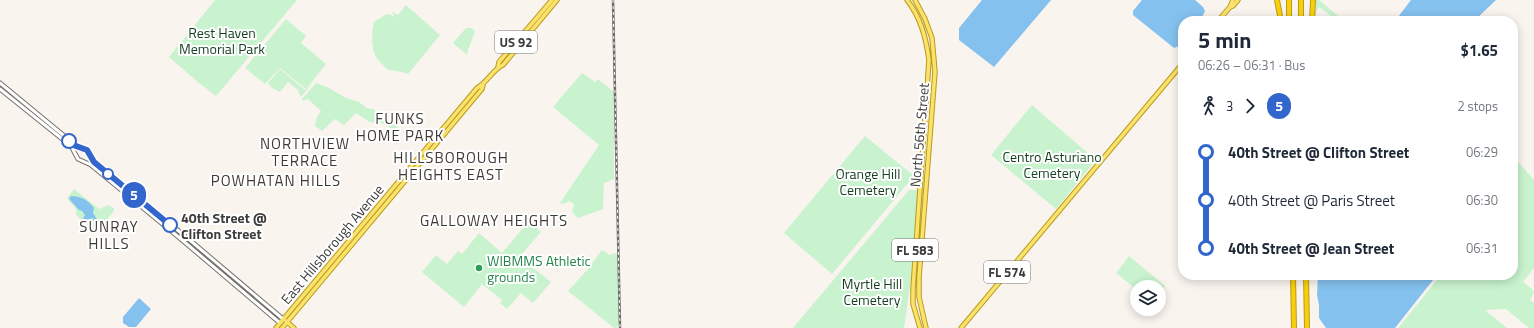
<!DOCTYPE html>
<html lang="en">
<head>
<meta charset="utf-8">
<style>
  body { margin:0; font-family:"Titillium Web",sans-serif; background:#f2f2f3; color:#1f2937; height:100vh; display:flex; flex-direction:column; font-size:15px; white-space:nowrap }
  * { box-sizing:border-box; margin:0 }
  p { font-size:13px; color:#747a83 }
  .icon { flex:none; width:22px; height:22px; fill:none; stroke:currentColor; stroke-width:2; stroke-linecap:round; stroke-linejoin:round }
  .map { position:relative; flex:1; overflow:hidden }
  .sheet { position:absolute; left:1178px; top:16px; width:340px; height:264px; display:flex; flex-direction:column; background:#fff; border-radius:16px; box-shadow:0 2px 10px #0003 }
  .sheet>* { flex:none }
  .badge { padding:0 8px; border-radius:13px; font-size:14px; line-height:26px }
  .controls { position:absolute; left:1130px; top:280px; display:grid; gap:8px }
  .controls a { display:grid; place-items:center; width:36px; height:36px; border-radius:50%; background:#fff; box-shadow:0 2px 10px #0003; font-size:20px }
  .map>.badge { position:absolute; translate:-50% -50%; box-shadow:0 0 0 2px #fff }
  .legs { display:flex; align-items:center; gap:6px; height:44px; padding:0 20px; font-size:13px }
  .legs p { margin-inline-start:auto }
  .headline { display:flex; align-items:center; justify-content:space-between; height:68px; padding:0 20px }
  h1 { font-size:22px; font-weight:700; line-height:30px }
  ul { padding:0 20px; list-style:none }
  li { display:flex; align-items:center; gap:14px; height:48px; font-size:15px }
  li i { display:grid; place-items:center; width:6px; height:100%; margin:0 5px; background:currentColor }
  li i::after { content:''; width:10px; height:10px; margin:-5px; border:3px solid; border-radius:50%; background:#fff }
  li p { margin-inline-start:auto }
  li:first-child i { background:linear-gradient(#0000 50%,currentColor 0) }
  li:last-child i { background:linear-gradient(currentColor 50%,#0000 0) }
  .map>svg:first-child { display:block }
</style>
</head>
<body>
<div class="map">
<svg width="1534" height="328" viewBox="0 0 1534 328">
  <rect width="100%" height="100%" fill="#faf4ef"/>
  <!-- green -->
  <path fill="#c8f3ce" d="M215 0H297L216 96 194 79V78L192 77 169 57Z
    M1316 0H1319L1344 21H1338L1319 7 1316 12 1315 21H1313L1314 1Z
    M406 5 440 35 408 74C400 71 398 72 390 70 387 70 385 67 383 65 370 55 371 37 374 22L385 15 390 14 394 17 395 16 392 13 393 12 398 15Z
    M286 19 306 36 301 43 326 64 306 89 280 68 265 84 245 68Z
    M466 28H472L475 32 468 50 467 55 453 43Z
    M280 69 305 90 314 81 301 97 297 89 288 82 280 92 272 88 268 83Z
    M582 73 595 82 598 79 614 92V179L604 183 603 209 578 218 572 212 574 204 569 201 564 204 560 203 599 145 553 107Z
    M316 83 327 87 346 98 359 102 367 108 373 109 393 123 400 130 395 131 386 125 381 123 370 122 356 113 344 125 335 119 322 131 315 126 317 117 321 111 308 99 303 101 302 99Z
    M1032 105 1096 160 1056 209 991 155Z
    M865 136 914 176 832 274 784 233Z
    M1513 156 1534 180V268L1523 282 1533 290 1534 293 1530 300 1534 303V328H1529L1506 309H1503L1485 310 1507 328H1398L1441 275H1513Z
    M74 189 99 209 108 205 114 208V211L99 229 95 231 76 215V209L67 198Z
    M909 190H918L911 279 904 328H793Z
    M529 221 541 232 522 254 531 261 528 264 551 282 533 303 521 293 507 309 500 303 502 300 482 284 464 307 422 272 436 255 447 264 458 251 462 254 479 233 502 253Z
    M602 250 610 255 614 253 618 255 619 323 617 328H614L568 291 587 270Z
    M1129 256 1165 286 1159 293V287H1137V290L1116 273Z"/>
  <!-- water -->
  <path fill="#84c1ee" d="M982 0H1051L994 67 959 40V28Z
    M1142 0H1195L1203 7 1205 11 1200 21H1183V42L1179 46 1174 48 1133 15V11Z
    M1411 0H1496L1474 21H1395Z
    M71 196C81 196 88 200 94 208L93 213 98 221 97 223 94 221 93 218 86 221 83 218 85 215 82 211 79 210 69 199Z
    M1318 275H1436L1433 280 1395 328H1326L1319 318V305L1317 295Z
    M139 298 151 309 136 327H129L123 323V317Z"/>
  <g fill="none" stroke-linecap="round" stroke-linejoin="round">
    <!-- secondary casing -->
    <g stroke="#75716c" stroke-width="5">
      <path id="secondary" d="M0 83 74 144 87 150 92 160 95 164 185 236 283 319
        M0 89 71 146 78 159 91 165 182 240 280 323"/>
    </g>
    <!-- primary casing -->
    <g stroke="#b89c1c" stroke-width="5.5">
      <path id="primary" d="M907 0C921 18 926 38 929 60L913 289V304L920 328
        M915 0 925 19 932 38 935 72 919 277V297L926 328
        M1230 7 1233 6 1238 0
        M1218 21 1230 7 1233 0
        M498 67 499 62 552 0
        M286 321 294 328
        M276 328 477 88C488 82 492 70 503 65L557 0
        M282 328 482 89 483 85
        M961 328 1183 63"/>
    </g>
    <!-- highway casing -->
    <g stroke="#b89c1c" stroke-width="6">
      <path id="highway" d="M1277 0 1281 21
        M1289 0V21
        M1301 0V21
        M1312 21 1313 0
        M1293 275 1294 328
        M1306 275 1307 328"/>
    </g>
    <!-- secondary -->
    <use href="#secondary" stroke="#fff" stroke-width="3"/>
    <!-- primary -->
    <use href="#primary" stroke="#fbe26d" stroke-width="3.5"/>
    <!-- highway -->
    <use href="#highway" stroke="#f9cf0c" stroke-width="4"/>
    <!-- rail casing -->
    <g stroke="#6d6a68" stroke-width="2.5">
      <path id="rail" d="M613 0 620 328"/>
    </g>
    <!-- rail -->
    <use href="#rail" stroke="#fff" stroke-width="1" stroke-dasharray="3" stroke-linecap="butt"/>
  </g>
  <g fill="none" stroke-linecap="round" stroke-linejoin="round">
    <!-- line-1 casing -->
    <g stroke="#fff" stroke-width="9">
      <path id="line-1" d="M69 141 76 146 87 150 94 162 170 225"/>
    </g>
    <!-- line-1 -->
    <use href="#line-1" stroke="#36c" stroke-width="6"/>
  </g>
  <!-- markers -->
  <g fill="#fff" stroke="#36c" stroke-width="2">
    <circle cx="69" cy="141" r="7"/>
    <circle cx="108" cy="174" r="5"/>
    <circle cx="170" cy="225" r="7"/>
  </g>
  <circle fill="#2e9e5b" stroke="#fff" stroke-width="1.5" cx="479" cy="268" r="4"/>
  <g text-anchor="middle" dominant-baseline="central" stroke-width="4" stroke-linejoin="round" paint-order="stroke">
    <!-- shield labels -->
    <g fill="#fff" stroke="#787675" stroke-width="1">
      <rect x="495" y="31" width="42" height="22" rx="3"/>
      <rect x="892" y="239" width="46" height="22" rx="3"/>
      <rect x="984" y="261" width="46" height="22" rx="3"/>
    </g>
    <g font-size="13" font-weight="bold" fill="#3e3c3a">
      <text x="516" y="42">US 92</text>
      <text x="915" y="250">FL 583</text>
      <text x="1007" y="272">FL 574</text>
    </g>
    <!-- park labels -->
    <g font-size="14" fill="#153f20" stroke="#fff">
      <text x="222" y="32">Rest Haven<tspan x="222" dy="16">Memorial Park</tspan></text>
      <text x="1052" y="156">Centro Asturiano<tspan x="1052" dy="16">Cemetery</tspan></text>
      <text x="868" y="173">Orange Hill<tspan x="868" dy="16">Cemetery</tspan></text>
      <text x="872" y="283">Myrtle Hill<tspan x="872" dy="16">Cemetery</tspan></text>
    </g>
    <!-- street labels -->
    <g font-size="14" fill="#3e3c3a" stroke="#fff">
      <text transform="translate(919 135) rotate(-85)">North 56th Street</text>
      <text transform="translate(332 244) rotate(-50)">East Hillsborough Avenue</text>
    </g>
    <!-- stop labels -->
    <g font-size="14" font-weight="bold" fill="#3e3c3a" stroke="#fff" text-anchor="start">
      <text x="181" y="217">40th Street @<tspan x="181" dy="16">Clifton Street</tspan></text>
    </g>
    <!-- leisure labels -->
    <g font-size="14" fill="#27864d" stroke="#fff" text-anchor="start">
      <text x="487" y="260">WIBMMS Athletic<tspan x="487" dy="16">grounds</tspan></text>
    </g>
    <!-- neighbourhood labels -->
    <g font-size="15" letter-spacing="1" fill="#3f3a36" stroke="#fff">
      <text x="400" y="118">FUNKS<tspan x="400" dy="17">HOME PARK</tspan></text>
      <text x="305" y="143">NORTHVIEW<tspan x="305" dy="17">TERRACE</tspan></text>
      <text x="451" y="157">HILLSBOROUGH<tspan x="451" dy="17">HEIGHTS EAST</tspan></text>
      <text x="276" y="180">POWHATAN HILLS</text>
      <text x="494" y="220">GALLOWAY HEIGHTS</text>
      <text x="109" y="226">SUNRAY<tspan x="109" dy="17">HILLS</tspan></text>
    </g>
  </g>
</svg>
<div class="controls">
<a><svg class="icon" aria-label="layers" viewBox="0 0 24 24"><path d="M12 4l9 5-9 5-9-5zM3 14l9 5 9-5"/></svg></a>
</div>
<b class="badge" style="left:134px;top:195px;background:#36c;color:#fff">5</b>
<section class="sheet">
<div class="headline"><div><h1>5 min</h1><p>06:26 – 06:31 · Bus</p></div><b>$1.65</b></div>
<div class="legs"><svg class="icon" aria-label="walk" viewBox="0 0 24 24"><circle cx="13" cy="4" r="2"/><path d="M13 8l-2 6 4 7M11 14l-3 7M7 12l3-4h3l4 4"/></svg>3<svg class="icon" aria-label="forward" viewBox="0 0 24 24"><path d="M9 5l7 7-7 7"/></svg><b class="badge" style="background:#36c;color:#fff">5</b><p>2 stops</p></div>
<ul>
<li><i style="color:#36c"></i><b>40th Street @ Clifton Street</b><p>06:29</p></li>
<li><i style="color:#36c"></i><span>40th Street @ Paris Street</span><p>06:30</p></li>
<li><i style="color:#36c"></i><b>40th Street @ Jean Street</b><p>06:31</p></li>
</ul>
</section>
</div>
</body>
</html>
